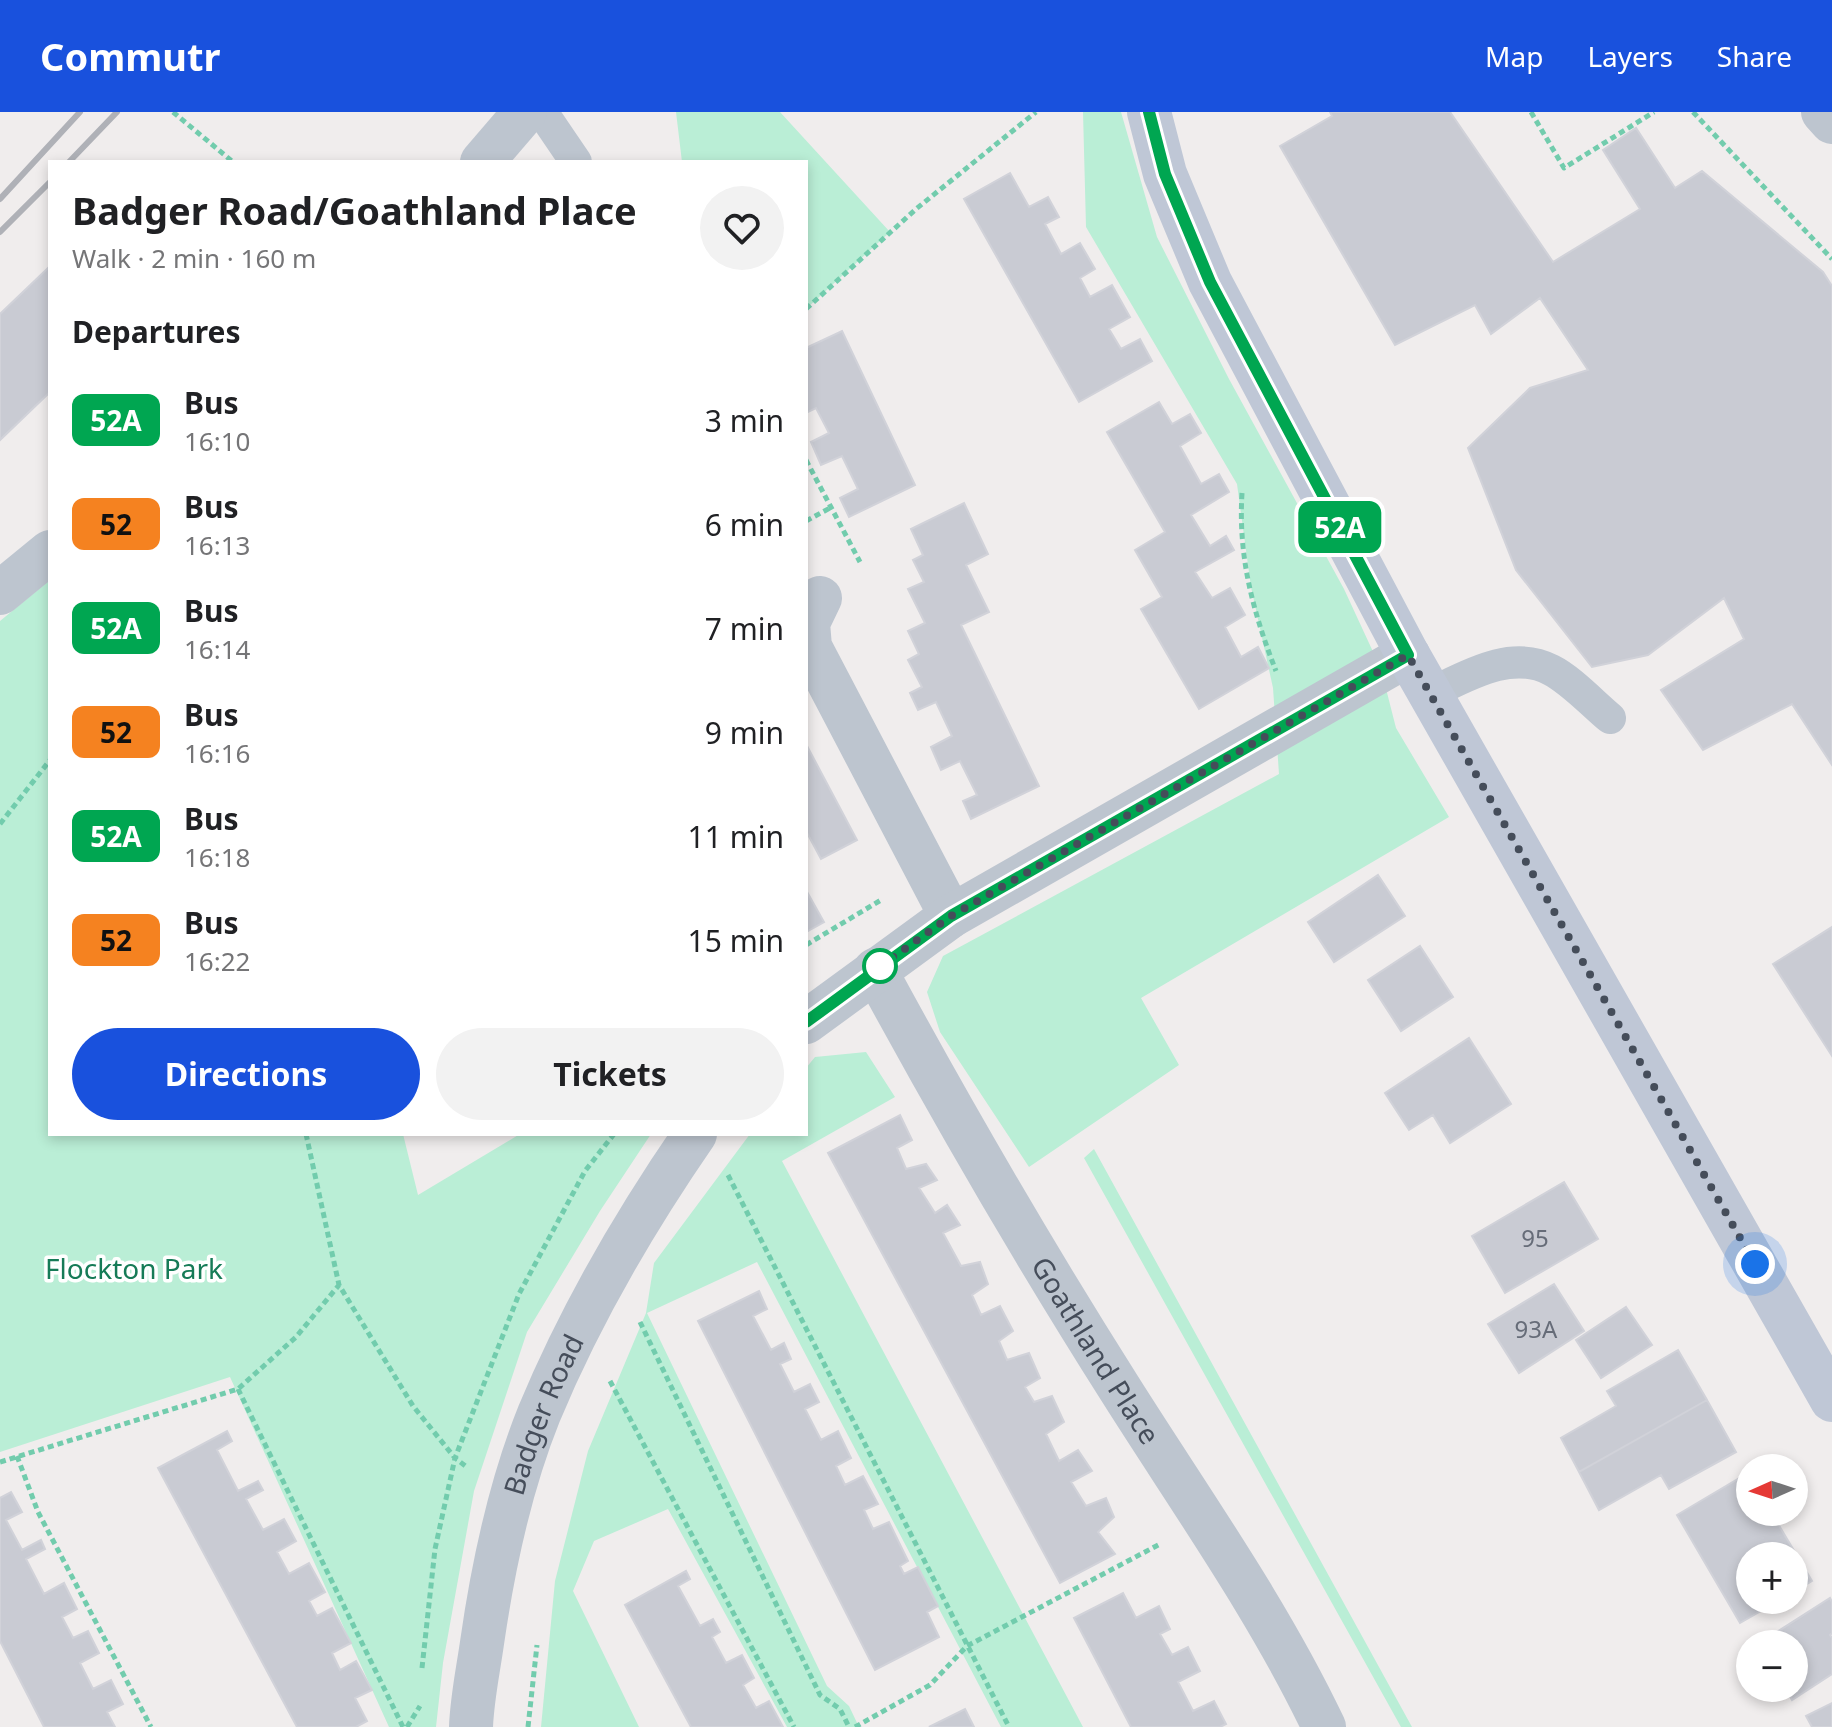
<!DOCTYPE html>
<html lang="en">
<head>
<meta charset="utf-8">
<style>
  body { margin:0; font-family:"Noto Sans",sans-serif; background:#f2f2f2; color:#202124; height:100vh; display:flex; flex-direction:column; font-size:30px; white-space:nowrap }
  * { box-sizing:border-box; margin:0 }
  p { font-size:26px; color:#757577 }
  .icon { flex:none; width:44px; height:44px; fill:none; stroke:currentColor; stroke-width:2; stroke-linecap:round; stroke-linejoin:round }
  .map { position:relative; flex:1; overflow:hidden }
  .side { position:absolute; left:48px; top:48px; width:760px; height:976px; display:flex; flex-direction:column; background:#fff; border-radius:0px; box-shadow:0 4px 12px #0003 }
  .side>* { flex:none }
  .badge { padding:0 16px; border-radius:12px; font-size:28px; line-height:52px }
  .needle { width:52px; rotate:267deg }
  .fabs { position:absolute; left:1736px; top:1342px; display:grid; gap:16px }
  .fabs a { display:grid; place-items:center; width:72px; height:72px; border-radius:50%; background:#fff; box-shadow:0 4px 12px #0003; font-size:40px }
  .you { position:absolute; width:40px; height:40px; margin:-20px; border:6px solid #fff; border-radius:50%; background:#1a73e8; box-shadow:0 0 0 12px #1a73e833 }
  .map>.badge { position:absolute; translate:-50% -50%; box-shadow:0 0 0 4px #fff }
  h2 { padding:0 24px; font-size:30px; line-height:72px }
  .round { display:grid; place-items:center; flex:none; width:84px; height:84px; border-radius:42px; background:#f2f2f2 }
  .overview { display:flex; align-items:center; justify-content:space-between; height:136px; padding:0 24px }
  h1 { font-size:38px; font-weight:700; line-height:60px }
  .button { display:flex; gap:16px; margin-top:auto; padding:16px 24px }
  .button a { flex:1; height:92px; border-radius:48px; background:#1951dd; color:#fff; font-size:32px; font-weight:700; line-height:92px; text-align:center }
  .button a+a { background:#f2f2f2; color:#202124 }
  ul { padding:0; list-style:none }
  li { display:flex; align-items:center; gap:24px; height:104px; padding:0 24px }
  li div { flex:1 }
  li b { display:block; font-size:30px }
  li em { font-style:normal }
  li .badge { min-width:88px; font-weight:700; text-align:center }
  header { display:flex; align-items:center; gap:48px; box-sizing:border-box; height:112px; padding:0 40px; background:#1951dd; color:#fff }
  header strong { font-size:38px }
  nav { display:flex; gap:44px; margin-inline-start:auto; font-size:28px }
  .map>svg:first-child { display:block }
</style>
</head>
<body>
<header>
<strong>Commutr</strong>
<nav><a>Map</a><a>Layers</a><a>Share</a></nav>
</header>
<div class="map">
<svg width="1832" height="1615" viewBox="0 0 1832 1615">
  <rect width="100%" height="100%" fill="#f0eded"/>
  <!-- green -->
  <path fill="#baeed6" d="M676 0H780L890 120 806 197V50H682Z
    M1083 0H1121L1157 125 1229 267 1344 477 1381 557 1396 616 1449 705 1141 886 1179 953 1029 1055 940 920 927 880 943 844 1279 662 1273 576 1251 475 1237 372 1086 115Z
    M50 468V1022H403L418 1083 520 1022H651L600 1099 527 1220 474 1379 443 1551 436 1615H389L230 1265 0 1340V509Z
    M866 940 895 985 782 1049 1083 1615H1001L757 1150 647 1201 827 1574 849 1594 859 1615H787L668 1397 594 1429 573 1479 639 1615H541L555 1469 588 1339 646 1201 654 1151 750 1022H806V956L815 945Z
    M1094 1037 1412 1615H1401L1084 1046Z"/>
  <!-- building -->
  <path fill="#c9cbd3" stroke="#d1d2d9" stroke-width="2" d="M1330 0H1450L1553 150 1640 97 1603 38 1636 16 1675 76 1702 59 1823 160 1832 174V653L1792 592 1703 638 1661 578 1744 527 1724 486 1648 543 1592 555 1516 458 1468 336 1530 276 1588 258 1540 186 1491 222 1475 193 1395 233 1280 34 1332 4Z
    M1010 61 1029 95 1048 85 1059 105 1045 112 1061 142 1080 131 1095 157 1080 166 1090 185 1112 173 1130 205 1109 217 1121 237 1140 227 1152 249 1079 290 964 87Z
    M50 154V280L0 328V202Z
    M842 219 915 373 849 405 840 386 858 377 842 344 821 353 811 330 829 321 816 296 806 301V236Z
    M1159 290 1172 312 1190 302 1201 321 1180 334 1201 372 1219 362 1229 380 1191 403 1210 434 1226 424 1234 438 1195 460 1212 486 1230 476 1245 503 1225 515 1241 545 1258 535 1269 556 1199 597 1141 497 1162 485 1135 438 1165 420 1107 320Z
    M964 391 988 442 966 453 989 500 961 513 1039 674 971 707 963 689 977 683 960 649 941 658 931 635 952 624 936 590 918 598 910 581 922 575 908 548 919 542 908 519 925 511 908 477 924 470 913 448 923 443 911 417Z
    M806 632 857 728 821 747 806 719Z
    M1378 763 1405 804 1334 850 1308 810Z
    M806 778 824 810 806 820Z
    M1832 815V944L1773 852Z
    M1420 834 1453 885 1401 919 1368 868Z
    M1469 926 1511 992 1450 1031 1433 1003 1409 1018 1385 981Z
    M900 1003 912 1028 897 1036 906 1057 926 1052 937 1068 919 1076 935 1101 947 1093 960 1113 943 1121 961 1154 980 1150 988 1172 972 1183 981 1203 1000 1194 1013 1219 999 1229 1007 1248 1029 1241 1040 1266 1025 1275 1034 1290 1052 1284 1064 1310 1046 1322 1059 1349 1078 1338 1092 1359 1071 1370 1086 1394 1106 1386 1114 1405 1098 1420 1115 1442 1060 1471 828 1041Z
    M1564 1070 1598 1127 1505 1181 1472 1124Z
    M1554 1172 1584 1219 1519 1261 1488 1212Z
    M759 1179 767 1197 753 1204 771 1238 784 1231 791 1247 780 1252 794 1280 810 1272 819 1290 805 1297 821 1328 838 1319 851 1346 836 1354 845 1373 863 1364 878 1392 864 1398 873 1417 889 1410 908 1449 900 1454 904 1462 918 1455 938 1494 927 1500 939 1525 875 1558 698 1209Z
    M1626 1195 1652 1233 1601 1266 1576 1228Z
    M1678 1238 1707 1288 1579 1360 1561 1326 1616 1294 1607 1279Z
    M1707 1288 1736 1340 1669 1377 1661 1363 1599 1398 1579 1360Z
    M227 1319 232 1329 217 1338 238 1379 258 1369 263 1378 246 1387 263 1418 284 1407 296 1429 277 1440 289 1462 309 1451 325 1480 309 1489 317 1504 332 1496 351 1531 332 1541 340 1558 356 1549 372 1578 355 1586 367 1609 356 1615H297L158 1356Z
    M1748 1361 1750 1400H1771L1812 1469 1794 1480V1444H1750V1488H1780L1740 1511 1677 1403Z
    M11 1380 22 1400 6 1408 22 1438 41 1428 45 1437 26 1447 44 1482 64 1471 77 1497 62 1505 73 1526 88 1519 99 1541 80 1551 93 1577 111 1568 123 1592 107 1600 115 1615H44L0 1529V1386Z
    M686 1459 690 1467 678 1474 700 1514 713 1507 720 1520 712 1525 726 1551 742 1543 754 1566 743 1573 756 1596 769 1589 783 1615H691L625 1493Z
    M1123 1481 1136 1506 1159 1494 1170 1517 1160 1522 1172 1543 1188 1535 1200 1559 1178 1570 1193 1599 1214 1589 1226 1612 1220 1615H1131L1074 1506Z
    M1830 1486 1832 1490V1521L1830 1523 1832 1526V1562L1792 1588 1785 1576H1794V1532H1758Z
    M1832 1591V1615H1812L1806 1604Z
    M965 1597 974 1615H929Z"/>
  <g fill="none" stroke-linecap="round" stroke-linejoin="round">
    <!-- path -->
    <path stroke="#72ccad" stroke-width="5" stroke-dasharray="6 4" stroke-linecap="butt" d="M173 0 233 50
      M1531 0 1564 56 1654 0
      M1693 0 1832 147
      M806 197 916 97 1036 0
      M806 348 860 450
      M1242 381C1238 445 1253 500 1276 559
      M806 409 830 396
      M0 712 50 648
      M806 833 881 788
      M306 1022 339 1173 413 1294 455 1346 468 1356
      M728 1063 1009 1615
      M640 1210 820 1583 840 1597 849 1615
      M610 1269 794 1615
      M238 1277 403 1615
      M17 1344 38 1400 151 1615
      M0 1350 238 1277 296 1225 339 1173
      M422 1556 435 1437 455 1346 519 1182 585 1059 614 1022
      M407 1615 420 1594
      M528 1615 537 1533
      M855 1615 930 1573 967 1534 1160 1432"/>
    <!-- service -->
    <path stroke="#bdc5cf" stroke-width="32" d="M542 0 576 50
      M1431 581C1467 564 1511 537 1551 558 1571 568 1593 592 1610 606"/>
    <!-- minor -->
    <g stroke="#bdc5cf" stroke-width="44">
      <path d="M1823 0 1832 10"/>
      <path d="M482 50 525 0"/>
      <path d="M0 481 50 440"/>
      <path d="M820 486 808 511 810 535 951 804"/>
      <path id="s1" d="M875 858C952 1000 1033 1140 1120 1277 1190 1388 1268 1497 1324 1615"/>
      <path d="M806 910 951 804 1408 543"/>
      <path id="s2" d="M471 1615C472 1587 478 1559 482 1531 493 1454 510 1374 539 1302 580 1203 635 1109 695 1022"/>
    </g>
    <!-- secondary -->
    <path stroke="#bfc7d6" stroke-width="44" d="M1149 0 1165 62 1210 170 1408 543 1832 1288"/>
    <!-- rail -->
    <path stroke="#afb1b7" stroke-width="6" d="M69 50 117 0
      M0 87 80 0
      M0 120 50 70"/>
  </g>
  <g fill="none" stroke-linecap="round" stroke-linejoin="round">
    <!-- line casing -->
    <g stroke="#fff" stroke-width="18">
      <path id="line" d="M806 910 951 804 1408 543 1210 170 1165 62 1149 0"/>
    </g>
    <!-- line -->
    <use href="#line" stroke="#00a651" stroke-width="12"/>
    <!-- walk -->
    <path stroke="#454d5a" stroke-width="8" stroke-dasharray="0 14.4" d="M880 854 875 858 951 804 1408 543 1755 1152"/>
  </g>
  <!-- markers -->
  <circle fill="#fff" stroke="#00a651" stroke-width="4" cx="880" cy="854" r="16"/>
  <g text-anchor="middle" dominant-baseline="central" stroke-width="7" stroke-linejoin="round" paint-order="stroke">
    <!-- number labels -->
    <g font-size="24" fill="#666c78">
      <text x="1535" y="1125">95</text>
      <text x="1536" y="1216">93A</text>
    </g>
    <!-- park labels -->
    <g font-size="28" fill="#167b57" stroke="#fff">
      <text x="134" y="1156">Flockton Park</text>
    </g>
    <!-- street labels -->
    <g font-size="28" fill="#454d5a" stroke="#fff">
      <text stroke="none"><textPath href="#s1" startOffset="440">Goathland Place</textPath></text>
      <text stroke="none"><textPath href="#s2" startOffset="322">Badger Road</textPath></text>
    </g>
  </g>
</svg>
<div class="fabs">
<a><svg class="needle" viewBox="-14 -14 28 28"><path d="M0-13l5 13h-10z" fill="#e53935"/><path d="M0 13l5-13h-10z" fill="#757577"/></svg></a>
<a>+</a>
<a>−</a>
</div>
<div class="you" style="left:1755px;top:1152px"></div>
<b class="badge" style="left:1340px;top:415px;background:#00a651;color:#fff">52A</b>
<section class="side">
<div class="overview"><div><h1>Badger Road/Goathland Place</h1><p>Walk · 2 min · 160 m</p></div><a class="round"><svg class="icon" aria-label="heart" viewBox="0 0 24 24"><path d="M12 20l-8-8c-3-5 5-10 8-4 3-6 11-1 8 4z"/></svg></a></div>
<h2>Departures</h2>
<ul>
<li><span class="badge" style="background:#00a651;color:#fff">52A</span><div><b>Bus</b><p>16:10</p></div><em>3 min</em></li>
<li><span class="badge" style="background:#f58220;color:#111">52</span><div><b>Bus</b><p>16:13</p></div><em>6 min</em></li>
<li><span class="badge" style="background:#00a651;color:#fff">52A</span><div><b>Bus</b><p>16:14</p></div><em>7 min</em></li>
<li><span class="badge" style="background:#f58220;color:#111">52</span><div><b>Bus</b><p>16:16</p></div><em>9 min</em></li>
<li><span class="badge" style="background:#00a651;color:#fff">52A</span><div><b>Bus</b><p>16:18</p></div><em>11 min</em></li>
<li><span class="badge" style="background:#f58220;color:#111">52</span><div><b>Bus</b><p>16:22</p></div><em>15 min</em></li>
</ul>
<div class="button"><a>Directions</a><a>Tickets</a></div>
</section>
</div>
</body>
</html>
